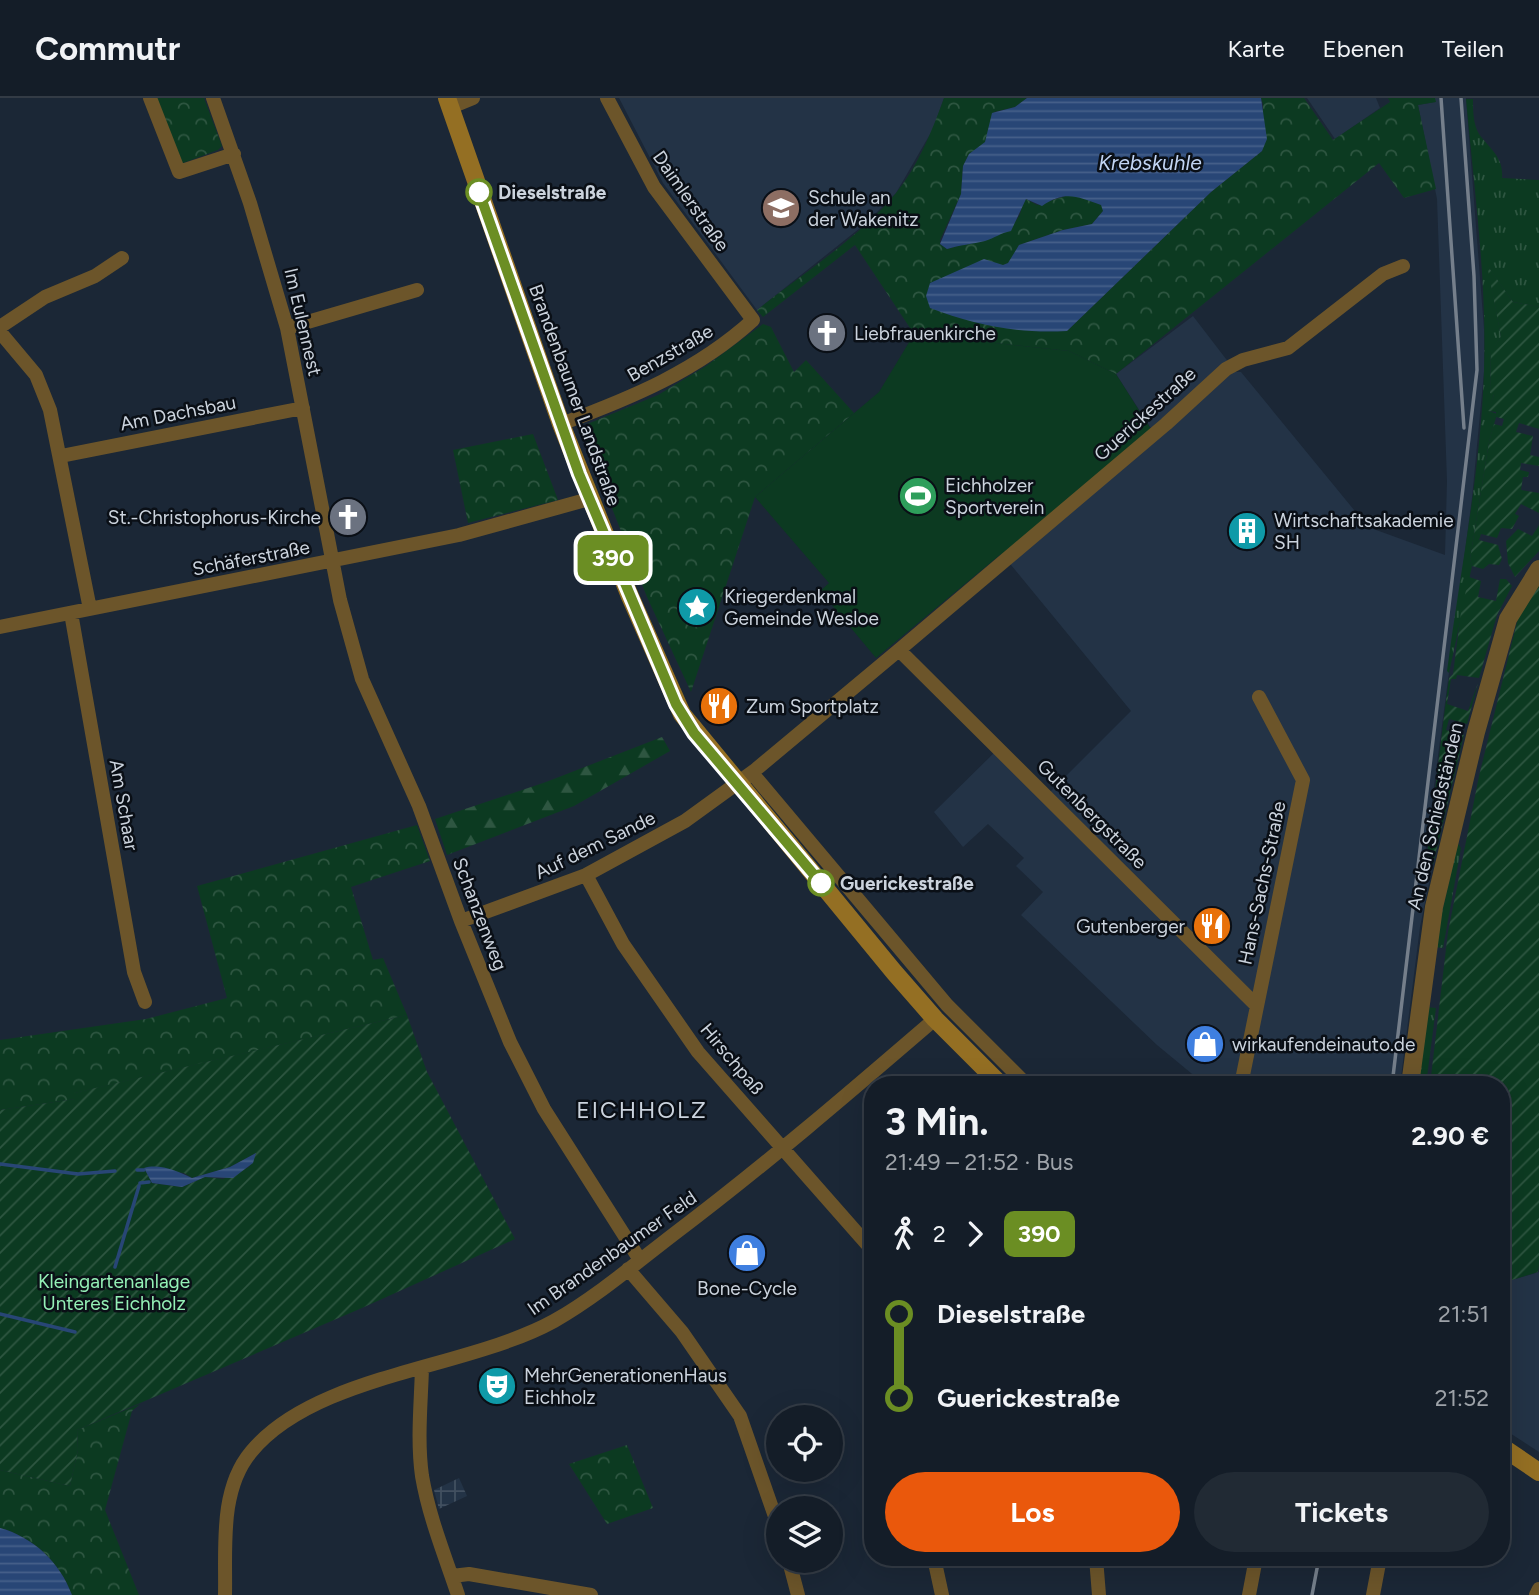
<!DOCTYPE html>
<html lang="de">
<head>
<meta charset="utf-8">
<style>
  body { margin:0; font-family:Figtree,sans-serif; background:#212a34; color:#f1f3f6; height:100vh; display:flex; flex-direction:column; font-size:26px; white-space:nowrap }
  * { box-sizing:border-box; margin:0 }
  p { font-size:23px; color:#9da2a8 }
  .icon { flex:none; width:38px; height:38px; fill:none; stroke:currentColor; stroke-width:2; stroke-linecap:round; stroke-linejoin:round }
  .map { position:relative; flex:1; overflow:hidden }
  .drawer { position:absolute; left:864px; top:978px; width:646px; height:490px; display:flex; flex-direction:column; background:#141d28; border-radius:28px; box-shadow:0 7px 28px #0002,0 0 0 2px #333b45 }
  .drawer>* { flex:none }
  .badge { padding:0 14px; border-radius:10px; font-size:24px; line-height:46px }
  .controls { position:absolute; left:766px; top:1307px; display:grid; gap:14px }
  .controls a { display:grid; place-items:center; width:77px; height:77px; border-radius:50%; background:#141d28; box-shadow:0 7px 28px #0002,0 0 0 2px #333b45; font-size:35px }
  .map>.badge { position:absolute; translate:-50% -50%; box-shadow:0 0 0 4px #fff }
  .legs { display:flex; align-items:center; gap:10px; height:77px; padding:0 21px; font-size:23px }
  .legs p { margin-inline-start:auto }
  .summary { display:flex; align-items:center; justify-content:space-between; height:119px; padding:0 21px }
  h1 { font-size:38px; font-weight:700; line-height:52px }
  .action { display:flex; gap:14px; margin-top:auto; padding:14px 21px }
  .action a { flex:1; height:80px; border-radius:42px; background:#ea580c; color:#fff; font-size:28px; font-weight:700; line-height:80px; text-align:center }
  .action a+a { background:#212a34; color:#f1f3f6 }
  ul { padding:0 21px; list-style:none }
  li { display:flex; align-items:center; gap:24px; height:84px; font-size:26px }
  li i { display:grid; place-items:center; width:10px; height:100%; margin:0 9px; background:currentColor }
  li i::after { content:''; width:18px; height:18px; margin:-9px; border:5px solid; border-radius:50%; background:#141d28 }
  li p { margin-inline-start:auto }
  li:first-child i { background:linear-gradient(#0000 50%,currentColor 0) }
  li:last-child i { background:linear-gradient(currentColor 50%,#0000 0) }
  header { display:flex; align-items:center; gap:42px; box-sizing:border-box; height:98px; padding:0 35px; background:#141d28; border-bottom:2px solid #333b45 }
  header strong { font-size:33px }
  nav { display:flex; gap:38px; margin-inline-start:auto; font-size:24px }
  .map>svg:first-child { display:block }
</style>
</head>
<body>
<header>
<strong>Commutr</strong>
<nav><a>Karte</a><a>Ebenen</a><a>Teilen</a></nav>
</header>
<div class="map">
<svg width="1539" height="1497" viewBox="0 0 1539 1497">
  <defs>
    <pattern id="industrial-grid" width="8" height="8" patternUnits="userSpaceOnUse" patternTransform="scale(1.75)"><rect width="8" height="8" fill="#233346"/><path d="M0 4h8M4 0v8" fill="none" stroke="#425060"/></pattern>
    <pattern id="grass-tufts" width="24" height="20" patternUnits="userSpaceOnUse" patternTransform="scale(1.75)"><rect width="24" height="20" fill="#0c3a21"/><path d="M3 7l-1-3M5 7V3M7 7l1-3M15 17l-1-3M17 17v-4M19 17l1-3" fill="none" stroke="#2e5641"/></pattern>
    <pattern id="forest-firs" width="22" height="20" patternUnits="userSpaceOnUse" patternTransform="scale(1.75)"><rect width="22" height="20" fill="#0c3a21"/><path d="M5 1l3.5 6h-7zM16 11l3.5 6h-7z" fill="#2e5641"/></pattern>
    <pattern id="park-crowns" width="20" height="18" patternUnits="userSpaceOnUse" patternTransform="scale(1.75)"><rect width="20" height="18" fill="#0c3a21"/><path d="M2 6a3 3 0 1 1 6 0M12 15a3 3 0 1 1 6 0" fill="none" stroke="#2e5641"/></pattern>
    <pattern id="garden-furrows" width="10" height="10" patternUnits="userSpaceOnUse" patternTransform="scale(1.75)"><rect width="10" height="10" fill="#0c3a21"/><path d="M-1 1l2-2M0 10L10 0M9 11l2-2" fill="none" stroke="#2e5641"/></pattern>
    <pattern id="water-rules" width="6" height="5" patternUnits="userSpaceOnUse" patternTransform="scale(1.75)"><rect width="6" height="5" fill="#284676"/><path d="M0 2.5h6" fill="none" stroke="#466089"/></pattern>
  </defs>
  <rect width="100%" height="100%" fill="#1b2736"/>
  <!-- built -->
  <path fill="#233346" d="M619 0H944L933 31 896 95 865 126 757 212 663 85Z
    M1307 0H1376L1380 10 1335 41Z
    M1435 0H1466L1484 231V274L1472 400 1424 764 1433 766 1420 829 1400 987H1192L1197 980 1157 947 1021 817 1043 794 1016 768 1024 760 988 726 963 749 934 714 998 651 1046 698 1131 613 1007 462 1154 335 1116 276 1193 218 1236 274H1241L1368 429 1445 457 1447 383 1437 101 1418 7 1435 4Z
    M1539 1174V1354L1502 1330V1185Z"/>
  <!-- industrial -->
  <path fill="url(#industrial-grid)" d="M459 1380 467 1398 439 1411 434 1392Z"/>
  <!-- grass -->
  <path fill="url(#grass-tufts)" d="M1466 1H1473C1473 12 1473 26 1479 36 1489 50 1504 59 1502 80L1539 82V209L1513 204 1488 169 1501 239 1491 253 1490 294 1494 296 1489 313 1497 316 1489 344 1470 461 1472 468 1449 575 1447 573C1460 473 1481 373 1484 272 1487 182 1474 90 1466 1Z
    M1458 745 1461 750 1443 850 1434 849Z
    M1426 909 1436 910 1426 987H1416Z"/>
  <!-- forest -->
  <path fill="url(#forest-firs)" d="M662 639 670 653 574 708 447 757 435 721 546 684Z"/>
  <!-- park -->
  <path fill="url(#park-crowns)" d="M155 0H204L222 48 218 52 183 65 178 62Z
    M944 0H1027L1015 9 994 14 985 45 969 56 963 68 961 96 940 142V146L947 151C972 143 1007 143 1020 116 1022 110 1022 106 1026 101L1037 107 1072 96 1102 107 1103 113 1092 126 1063 132 1019 147 1009 165 1003 167 1067 233 1211 94 1262 53 1263 6 1261 0H1304L1333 42 1390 4 1388 0H1435L1436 4 1418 7 1436 91 1404 100 1379 65 1116 276 1069 253 914 236 855 147 763 219 757 212C803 175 858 141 896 95 918 68 932 33 944 0Z
    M763 226 771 229 794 274 806 262 854 315 755 399 691 594 647 499 580 329 658 297 706 268Z
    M533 336 558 402 468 425 453 352Z
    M417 727 430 763 351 789 373 862 383 860 407 917 75 995V1001L0 1012V942L146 921 227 900 197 788Z
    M140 1306 132 1313 105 1412 139 1497H72C60 1464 33 1439 0 1430V1372L70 1388 78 1352 77 1332Z
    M627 1347 653 1410 607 1426 569 1366Z"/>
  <!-- garden -->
  <path fill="url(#garden-furrows)" fill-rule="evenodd" d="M1487 167 1513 204 1539 209V331L1519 325 1516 334 1533 338 1530 357 1539 359V368L1521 365 1520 372 1529 374 1528 379H1523L1521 392 1539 395V415L1521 406 1515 416 1519 418 1512 431 1501 430 1497 440 1481 436 1479 442 1498 447 1502 461 1499 467 1489 466 1483 471 1472 468 1470 461 1489 344 1494 326 1502 328 1504 321 1496 319V314L1488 313 1494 297 1490 295 1491 252 1501 239Z
    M1539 427V453L1515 479 1508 465 1506 443 1518 431 1532 438Z
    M1469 479 1481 483 1478 499 1496 503 1500 481H1506L1512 488 1497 517 1479 580 1457 577 1456 581H1451L1447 606 1468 613 1478 585 1467 626 1449 621 1446 632 1464 637 1433 766 1426 765 1446 602 1449 580 1453 576 1461 514Z
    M1539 485V1167L1538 1174 1502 1185V987H1430L1448 834 1479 678 1518 520Z
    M407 917 427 974 515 1141 362 1210 77 1332 78 1352 70 1388 0 1372V1012L75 1001 74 995ZM256 1055 249 1069 223 1081 205 1079 182 1089 152 1085 144 1070 184 1075 192 1080 230 1069Z"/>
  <!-- pitch -->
  <path fill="#0c3a21" d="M914 236 1069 253 1116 276 1154 336 1007 462 1001 456 876 560 826 500 823 502 818 495 829 485 755 399 879 294Z"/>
  <!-- water -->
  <path fill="url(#water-rules)" d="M1027 0H1261L1267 41 1262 53 1211 94 1067 233C1018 236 975 227 930 210L926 198 930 185 984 161 1003 167 1008 165 1019 147 1063 132 1092 126 1103 113 1101 107C1078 99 1065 92 1042 108L1026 101 1011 133C1000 135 995 140 985 143 973 146 959 147 947 151L940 146 961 96 963 68 969 56 985 44 992 15 1015 9Z
    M256 1055 253 1065 233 1080 205 1079 182 1089 152 1085 144 1070C159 1065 178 1073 192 1080L230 1069Z
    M0 1430C33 1439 60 1464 72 1497H0Z"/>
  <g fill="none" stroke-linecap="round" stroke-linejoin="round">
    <!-- stream -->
    <path stroke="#284676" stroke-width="3.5" d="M0 1066 78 1076 115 1073
      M137 1072H144
      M140 1085 149 1084
      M115 1169 139 1088
      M0 1216 75 1234"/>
    <!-- minor -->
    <path stroke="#6c552a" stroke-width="14" d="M150 0 179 74 234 56
      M213 0 250 105 287 230 340 502 362 581 419 708 461 823 510 944 544 1011 640 1162
      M451 9 473 0
      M0 229 45 199 95 178 122 160
      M287 230 417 192
      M0 234 36 277 50 312 90 511
      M561 326C631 300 697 273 753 222L654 89 607 0
      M61 358 303 310
      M71 515 134 874 145 904
      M0 529 459 437 589 401
      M899 552 1257 908
      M752 675 947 907 1027 987
      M586 777 623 846 698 954 873 1153
      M461 823 586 777 685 723 754 673 899 552 1166 326 1226 271 1243 262 1288 250 1383 176 1403 168
      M1241 987 1303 682 1259 599
      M628 1171 682 1234 740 1318 779 1430
      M422 1270C421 1305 417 1342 422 1378 429 1419 445 1458 458 1497
      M934 1460 942 1497
      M1096 1460 1099 1497
      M789 1463 798 1497
      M452 1478 469 1476 591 1497
      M225 1497C226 1451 219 1392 251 1354 315 1276 467 1271 554 1223 596 1199 635 1166 674 1136 764 1068 849 995 935 921
      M1249 1497 1256 1460
      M1373 1497 1380 1460
      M1536 1497 1539 1491"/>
    <!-- tertiary -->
    <path stroke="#6c552a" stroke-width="18" d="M1410 987 1434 809 1476 634 1508 521 1539 471"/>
    <!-- secondary -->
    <path stroke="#946f23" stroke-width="18" d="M447 0 561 326 629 496 682 616 894 874 935 921 1001 987
      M1502 1349 1539 1374"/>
    <!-- rail -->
    <path stroke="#757f8b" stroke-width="3.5" d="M1441 0 1464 330
      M1392 987 1477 272 1474 178 1461 0
      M1312 1497 1319 1460"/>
  </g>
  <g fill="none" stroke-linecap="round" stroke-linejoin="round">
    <!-- line-1 casing -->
    <g stroke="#fff" stroke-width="16">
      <path id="line-1" d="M479 94 579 376 676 606 694 635 821 785"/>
    </g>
    <!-- line-1 -->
    <use href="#line-1" stroke="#6b8e23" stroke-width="10"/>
  </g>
  <!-- icons -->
  <defs>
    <g id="school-disc" transform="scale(2.0125)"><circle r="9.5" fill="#8d6e63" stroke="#0a0f16"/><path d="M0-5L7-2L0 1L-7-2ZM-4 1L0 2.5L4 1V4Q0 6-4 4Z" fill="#fff"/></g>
    <g id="church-disc" transform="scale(2.0125)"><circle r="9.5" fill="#6b7280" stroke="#0a0f16"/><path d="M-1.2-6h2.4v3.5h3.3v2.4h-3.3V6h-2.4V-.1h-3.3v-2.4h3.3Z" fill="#fff"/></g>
    <g id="stadium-disc" transform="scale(2.0125)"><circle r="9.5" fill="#2e9e5b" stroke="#0a0f16"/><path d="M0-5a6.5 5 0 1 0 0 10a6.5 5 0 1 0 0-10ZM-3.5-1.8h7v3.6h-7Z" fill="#fff"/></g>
    <g id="building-disc" transform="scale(2.0125)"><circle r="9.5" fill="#0f9aa8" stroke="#0a0f16"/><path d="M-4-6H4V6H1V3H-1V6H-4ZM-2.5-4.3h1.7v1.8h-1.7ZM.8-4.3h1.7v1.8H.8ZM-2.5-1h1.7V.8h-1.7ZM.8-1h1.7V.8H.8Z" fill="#fff"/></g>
    <g id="sight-disc" transform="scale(2.0125)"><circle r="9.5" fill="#0f9aa8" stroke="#0a0f16"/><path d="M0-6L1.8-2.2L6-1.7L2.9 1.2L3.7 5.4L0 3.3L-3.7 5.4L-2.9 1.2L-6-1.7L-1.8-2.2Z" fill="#fff"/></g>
    <g id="restaurant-disc" transform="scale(2.0125)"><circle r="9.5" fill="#e8710a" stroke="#0a0f16"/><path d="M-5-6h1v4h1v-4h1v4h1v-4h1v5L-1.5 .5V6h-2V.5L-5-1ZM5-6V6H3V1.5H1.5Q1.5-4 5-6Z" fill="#fff"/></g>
    <g id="shop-disc" transform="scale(2.0125)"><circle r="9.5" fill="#3f7fe0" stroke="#0a0f16"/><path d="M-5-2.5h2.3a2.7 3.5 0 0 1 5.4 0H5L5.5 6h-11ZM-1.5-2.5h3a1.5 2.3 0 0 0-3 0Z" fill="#fff"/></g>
    <g id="theatre-disc" transform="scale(2.0125)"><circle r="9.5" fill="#0f9aa8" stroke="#0a0f16"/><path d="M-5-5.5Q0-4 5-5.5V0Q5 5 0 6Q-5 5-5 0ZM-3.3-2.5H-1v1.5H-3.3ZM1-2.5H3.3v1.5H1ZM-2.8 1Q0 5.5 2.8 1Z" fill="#fff"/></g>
  </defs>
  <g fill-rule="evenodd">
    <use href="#school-disc" x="781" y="110"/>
    <use href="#church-disc" x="827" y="235"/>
    <use href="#stadium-disc" x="918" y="398"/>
    <use href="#church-disc" x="348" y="419"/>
    <use href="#building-disc" x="1247" y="433"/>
    <use href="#sight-disc" x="697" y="509"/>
    <use href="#restaurant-disc" x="719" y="608"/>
    <use href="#restaurant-disc" x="1212" y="828"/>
    <use href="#shop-disc" x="1205" y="946"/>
    <use href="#shop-disc" x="747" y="1155"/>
    <use href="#theatre-disc" x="497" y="1288"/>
  </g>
  <!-- markers -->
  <g fill="#fff" stroke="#6b8e23" stroke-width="3.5">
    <circle cx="479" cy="94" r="12"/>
    <circle cx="821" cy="785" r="12"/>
  </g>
  <g text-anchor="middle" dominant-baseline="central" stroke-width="5" stroke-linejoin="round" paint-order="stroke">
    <!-- stop labels -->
    <g font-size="19" font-weight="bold" fill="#cbd3dd" stroke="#0a0f16" text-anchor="start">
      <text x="498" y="94">Dieselstraße</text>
      <text x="840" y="785">Guerickestraße</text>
    </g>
    <!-- poi labels -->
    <g font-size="19" fill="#cbd3dd" stroke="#0a0f16" text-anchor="start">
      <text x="808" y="99">Schule an<tspan x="808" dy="22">der Wakenitz</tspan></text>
      <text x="854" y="235">Liebfrauenkirche</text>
      <text x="945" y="387">Eichholzer<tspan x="945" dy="22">Sportverein</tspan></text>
      <text x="321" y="419" text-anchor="end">St.-Christophorus-Kirche</text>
      <text x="1274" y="422">Wirtschaftsakademie<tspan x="1274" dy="22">SH</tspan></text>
      <text x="724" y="498">Kriegerdenkmal<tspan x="724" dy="22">Gemeinde Wesloe</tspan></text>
      <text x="746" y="608">Zum Sportplatz</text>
      <text x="1185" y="828" text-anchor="end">Gutenberger</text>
      <text x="1232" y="946">wirkaufendeinauto.de</text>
      <text x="747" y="1190" text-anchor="middle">Bone-Cycle</text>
      <text x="524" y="1277">MehrGenerationenHaus<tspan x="524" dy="22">Eichholz</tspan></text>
    </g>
    <!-- street labels -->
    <g font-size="19" fill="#cbd3dd" stroke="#0a0f16">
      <text transform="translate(691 103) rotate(55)">Daimlerstraße</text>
      <text transform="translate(303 224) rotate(77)">Im Eulennest</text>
      <text transform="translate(670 255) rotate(-30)">Benzstraße</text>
      <text transform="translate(575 297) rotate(70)">Brandenbaumer Landstraße</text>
      <text transform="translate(178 315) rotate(-11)">Am Dachsbau</text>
      <text transform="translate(1145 316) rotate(-42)">Guerickestraße</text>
      <text transform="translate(251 460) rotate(-11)">Schäferstraße</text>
      <text transform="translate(124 707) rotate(80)">Am Schaar</text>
      <text transform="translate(1092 716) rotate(45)">Gutenbergstraße</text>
      <text transform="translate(1435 718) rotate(-77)">An den Schießständen</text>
      <text transform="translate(595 747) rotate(-26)">Auf dem Sande</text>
      <text transform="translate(1262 785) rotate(-78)">Hans-Sachs-Straße</text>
      <text transform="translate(480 816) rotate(69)">Schanzenweg</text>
      <text transform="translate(732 961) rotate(50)">Hirschpaß</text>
      <text transform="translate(612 1155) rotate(-35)">Im Brandenbaumer Feld</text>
    </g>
    <!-- park labels -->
    <g font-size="19" fill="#94f0b6" stroke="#0a0f16">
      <text x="114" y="1183">Kleingartenanlage<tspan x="114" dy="22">Unteres Eichholz</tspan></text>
    </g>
    <!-- water labels -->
    <g font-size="21" font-style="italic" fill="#c2d5f4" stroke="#0a0f16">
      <text x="1150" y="64">Krebskuhle</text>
    </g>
    <!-- quarter labels -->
    <g font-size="23" letter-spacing="2" fill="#cbd3dd" stroke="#0a0f16">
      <text x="642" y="1012">EICHHOLZ</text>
    </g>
  </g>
</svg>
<div class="controls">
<a><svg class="icon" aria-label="locate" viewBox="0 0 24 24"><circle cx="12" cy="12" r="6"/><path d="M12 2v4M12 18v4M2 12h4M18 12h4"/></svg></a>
<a><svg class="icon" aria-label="layers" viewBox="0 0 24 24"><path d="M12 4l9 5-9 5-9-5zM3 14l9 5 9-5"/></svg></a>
</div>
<b class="badge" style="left:613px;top:460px;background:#6b8e23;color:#fff">390</b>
<section class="drawer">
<div class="summary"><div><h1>3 Min.</h1><p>21:49 – 21:52 · Bus</p></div><b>2.90 €</b></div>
<div class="legs"><svg class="icon" aria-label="walk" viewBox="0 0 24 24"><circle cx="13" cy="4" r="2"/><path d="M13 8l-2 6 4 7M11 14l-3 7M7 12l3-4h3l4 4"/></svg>2<svg class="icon" aria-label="forward" viewBox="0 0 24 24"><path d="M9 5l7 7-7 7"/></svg><b class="badge" style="background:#6b8e23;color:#fff">390</b></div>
<ul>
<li><i style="color:#6b8e23"></i><b>Dieselstraße</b><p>21:51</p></li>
<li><i style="color:#6b8e23"></i><b>Guerickestraße</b><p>21:52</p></li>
</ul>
<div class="action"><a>Los</a><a>Tickets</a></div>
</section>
</div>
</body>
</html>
